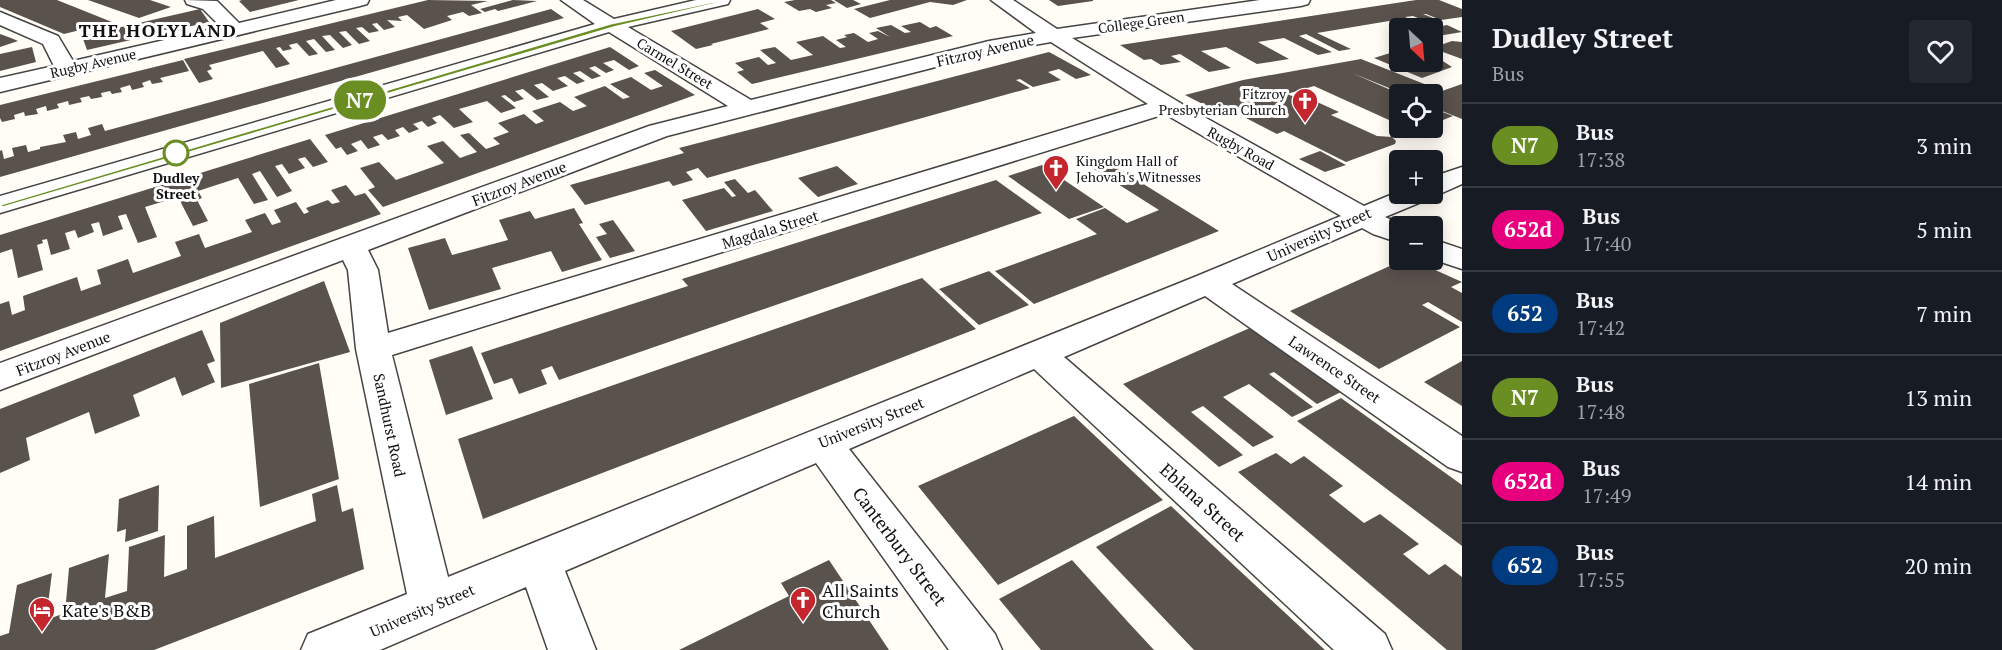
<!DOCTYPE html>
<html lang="en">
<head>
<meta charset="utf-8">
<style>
  body { margin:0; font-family:"PT Serif",serif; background:#242831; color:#f1f3f6; height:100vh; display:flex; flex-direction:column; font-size:22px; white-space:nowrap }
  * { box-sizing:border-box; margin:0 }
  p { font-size:20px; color:#9ea1a6 }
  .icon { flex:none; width:33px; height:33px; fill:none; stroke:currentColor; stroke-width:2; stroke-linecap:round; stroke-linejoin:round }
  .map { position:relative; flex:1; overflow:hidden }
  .sheet { display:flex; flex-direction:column; background:#171b24; width:540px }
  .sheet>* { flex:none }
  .badge { padding:0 12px; border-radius:20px; font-size:21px; line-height:39px }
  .needle { width:39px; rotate:154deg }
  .controls { position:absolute; left:1389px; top:18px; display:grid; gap:12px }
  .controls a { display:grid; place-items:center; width:54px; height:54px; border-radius:6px; background:#171b24; box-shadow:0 3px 15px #0003; font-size:30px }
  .map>.badge { position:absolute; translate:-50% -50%; box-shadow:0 0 0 3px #fff }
  .round { display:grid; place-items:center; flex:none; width:63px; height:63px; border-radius:6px; background:#242831 }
  .summary { display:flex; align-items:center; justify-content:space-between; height:102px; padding:0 30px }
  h1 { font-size:28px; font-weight:800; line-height:45px }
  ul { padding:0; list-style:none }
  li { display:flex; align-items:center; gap:18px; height:84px; padding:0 30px; border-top:2px solid #363941 }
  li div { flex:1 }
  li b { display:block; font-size:22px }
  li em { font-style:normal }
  li .badge { min-width:66px; font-weight:700; text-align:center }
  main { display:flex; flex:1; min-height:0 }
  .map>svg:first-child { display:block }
</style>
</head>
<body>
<main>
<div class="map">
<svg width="1462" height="650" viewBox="0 0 1462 650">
  <rect width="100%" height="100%" fill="#fffdf5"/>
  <!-- building -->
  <path fill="#5a524d" d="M0 0H57L112 22 64 34 0 7Z
    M88 0H150L171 7 139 18Z
    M299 0 250 12 239 1 242 0Z
    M428 0 488 1 471 5 482 13 469 16 463 12 447 16 452 20 424 29 407 15 398 17 402 21 387 20 395 27 384 30 377 23 372 24 379 31 369 33 362 27 356 28 370 41 359 44 346 31 339 32 352 45 343 48 330 35 322 36 335 50 326 52 314 39 306 41 318 54 309 56 297 43 289 45 292 49 283 51 280 47 276 48 290 64 276 68 263 51 209 65 212 69 207 71 213 79 199 83 184 59Z
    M513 0 537 1 498 11 495 9 485 12 480 9Z
    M795 0H831L836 3 826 5 832 8 816 12 810 9 799 11 784 2Z
    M834 0H853L861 4 847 8Z
    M890 0H967L953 5 930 2 870 18 854 9Z
    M1049 0H1093V1L1058 6Z
    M1416 0H1439L1462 9V17L1441 20 1426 14H1423L1443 22 1432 24 1413 16 1405 17 1424 25 1405 28 1389 21 1317 33 1351 49 1339 51 1306 34 1299 36 1332 52 1318 55 1284 38 1258 42 1289 59 1257 64 1226 47 1201 51 1231 68 1209 72 1180 54 1171 56 1181 62 1161 65 1151 59 1144 60 1120 45Z
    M200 9 209 22 87 50 82 36Z
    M551 9 564 18 0 177V151L2 150 4 159 14 156 12 148 26 145 28 152 40 149V147L66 142 63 135 76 132 78 139 91 135 88 128 102 124 105 131Z
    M758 9 775 19 760 23 769 29 711 44 713 45 696 49 671 31Z
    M920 22 930 28 936 26 953 36 752 84 737 72 744 70 735 63 759 57 768 65 776 63 760 50 775 47 791 60 813 55 796 42 823 36 840 48 846 47 836 40 847 37 844 35 854 33 868 42 878 39 869 33 878 31 890 37 876 28 891 25 905 33 911 32 901 26Z
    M1447 25 1462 32 1432 37V28Z
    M0 34 11 38 18 41 0 47Z
    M1452 41 1462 42V59L1432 48Z
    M32 47 36 62 0 71V54Z
    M610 47 639 66 629 70 614 60 603 63 614 70 606 73 595 66 589 68 601 76 592 79 580 71 573 73 585 81 577 84 565 76 557 78 568 86 553 91 542 83 534 85 549 97 537 100 523 89 515 91 524 99 514 102 505 95 501 96 516 108 501 113 487 101 459 109 473 122 454 128 440 115 432 118 437 123 428 127 422 121 413 124 419 129 409 133 403 127 395 130 400 136 388 140 382 134 373 137 380 145 368 149 361 140 351 144 358 151 347 155 341 147 336 149 325 135Z
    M1400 50V62H1432V54L1452 67 1422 78 1374 58Z
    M1049 52 1091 75 1076 79 1059 69 1048 72 1061 80 1033 87 1020 79 1016 80 1030 88 707 178 698 168 686 172 693 180 673 186 669 181 585 205 570 185 684 153 679 148Z
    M1361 59 1442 91 1462 84V119L1432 107V94H1419L1402 87 1394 90 1352 73 1400 94V125L1314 86 1287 94 1297 98 1304 96 1339 112 1331 115 1377 136 1392 137 1396 141 1395 144 1346 162 1284 131 1277 134 1244 117 1251 115 1239 109 1222 114 1185 95 1243 80Z
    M183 60 189 71 160 78 163 82 152 84 150 80 142 83 144 87 132 90 130 85 120 88 122 92 112 94 110 91 101 93 102 97 91 99 89 96 80 98 82 102 69 105 68 101 57 104 59 108 47 111 46 106 36 109 38 114 25 116 24 112 14 115 15 119 2 122 0 118V105Z
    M655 70 695 95 383 207 368 190 375 187 360 168 379 162 396 180 444 163 427 146 443 141 460 158 477 152 460 135 469 133 486 149 500 144 493 138 509 132 498 123 524 114 536 124 544 121 532 111 560 102 573 111 587 106 574 97 605 86 623 99 630 97 610 84 631 77 651 90 663 86 644 73Z
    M1432 108 1453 116 1433 124 1442 128V130L1426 128H1432Z
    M310 139 328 162 313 167 305 157 298 159 305 168 289 174 282 164 275 166 292 191 277 197 260 171 252 174 268 200 254 204 238 178 198 191 202 198 197 200 208 221 193 226 178 197 145 207 157 237 138 243 126 214 118 216 123 229 103 236 99 222 91 224 94 232 78 238 75 230 65 233 70 249 51 255 47 239 42 240 43 243 37 245 43 270 18 278 12 249 0 253V235Z
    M1320 151 1346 165 1325 172 1299 159Z
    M1100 157 1219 231 1034 304 995 271 1097 234 1076 219 1105 208 1127 223 1159 210 1083 162Z
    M1042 165 1104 207 1069 219 1008 176Z
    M837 166 858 184 818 197 798 178Z
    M735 179 748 193 755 190 773 211 706 231 682 200 724 188 732 197 736 196 724 182Z
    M996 180 1042 213 559 380 552 366 541 370 547 384 519 394 512 378 494 384 481 353 688 286 682 279Z
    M346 185 355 196 365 193 381 214 0 351V304L9 301 12 315 25 310 23 296 77 277 81 291 95 286 101 284 97 270 128 259 133 273 181 256 175 242 199 234 205 248 252 232 245 220 265 213 272 225 281 222 274 210 296 202 304 214 309 212 306 208 328 200 332 204 340 202 331 190Z
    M574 208 583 223 579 224 602 260 562 272 551 251 492 268 501 289 429 310 408 248 445 238 452 255 508 240 499 220 530 211 535 219Z
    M613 220 635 251 610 258 596 237 607 234 599 224Z
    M1403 260H1413L1462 282 1451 287 1462 293V322L1428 302 1422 305 1460 327 1379 369 1290 311Z
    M989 271 1029 305 979 325 939 289Z
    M922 278 976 329 483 519 458 439Z
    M324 281 350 352 221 388 220 323Z
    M1252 327 1343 391 1317 404 1274 372 1269 374 1313 407 1292 417 1249 384 1223 397 1274 437 1253 447 1203 406 1191 412 1243 455 1219 467 1123 384Z
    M202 330 215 361 207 364 215 382 182 396 175 377 133 395 140 416 95 434 89 412 43 431 26 438 30 460 0 473V409Z
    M472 346 493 399 446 415 429 360Z
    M1462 361V406L1424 382Z
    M319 363 339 479 260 507 249 384Z
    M1341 398 1462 485V546L1297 421Z
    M1074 416 1163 500 998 585 918 486Z
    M1276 453 1291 464 1304 456 1343 486 1329 495 1364 523 1380 514 1419 544 1403 554 1429 575 1445 564 1462 577V650H1447L1238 472Z
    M159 485 158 531 125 542 126 529 117 532 119 499Z
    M337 485 342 512 353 508 364 569 154 650H0V636L9 633 17 585 52 573 46 620 65 613 69 568 109 554 105 598 127 591 129 547 165 535 164 577 187 569V526L214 516 215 558 316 521 312 494Z
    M1171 506 1239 570 1325 650H1194L1096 547Z
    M829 560 889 650H679L789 596 781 583Z
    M1072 560 1128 622 1154 650H1041L999 599Z"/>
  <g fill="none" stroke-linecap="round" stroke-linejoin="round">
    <!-- minor casing -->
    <g stroke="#444" stroke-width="3">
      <path id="minor" d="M185 0 217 1 239 23 336 0H369L367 4 360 6 0 92V78L54 66 43 44 0 25V12L58 36 73 61 221 27 203 9 187 4Z
        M561 0H583L614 19 696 0H730L728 4 628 27 751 100 989 41 1036 33 991 0H1013L1057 29 1260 0H1310L1308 4 1301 6 1072 38 1197 113 1364 206 1400 191V194H1432V177L1462 167V184L1442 193 1429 194 1426 200 1385 217 1406 226H1400V243L1373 234 1362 228 1232 284 1462 436V472L1448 467 1205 296 1064 357 1385 634 1392 650H1334L1034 369 849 449 995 634 1002 650H949L816 463 565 571 596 650H548L526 587 380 650H301L308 634 407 594 356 349 348 270 343 260 0 390V363L649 126 728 106 609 32 0 213V196L595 24ZM1051 42 1148 104 388 333 378 270 368 250 667 136 990 53ZM1165 114 1341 216 1197 276 448 577 392 355Z
        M1432 239 1462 249V269L1432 259Z"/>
    </g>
    <!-- minor -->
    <use href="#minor" fill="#fff" fill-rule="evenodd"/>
  </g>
  <!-- line -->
  <path fill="#6b8e23" stroke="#fff" stroke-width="1.5" d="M721 2 614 27 3 207 0 205 610 24 723 0Z"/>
  <!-- icons -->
  <defs>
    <g id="church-pin" transform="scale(1.35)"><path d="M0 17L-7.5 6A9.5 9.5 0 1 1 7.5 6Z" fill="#c4262e" stroke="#fff"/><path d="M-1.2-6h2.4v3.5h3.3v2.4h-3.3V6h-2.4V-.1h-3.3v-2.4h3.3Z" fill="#fff"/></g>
    <g id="hotel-pin" transform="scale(1.35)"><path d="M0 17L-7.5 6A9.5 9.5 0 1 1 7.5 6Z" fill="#c4262e" stroke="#fff"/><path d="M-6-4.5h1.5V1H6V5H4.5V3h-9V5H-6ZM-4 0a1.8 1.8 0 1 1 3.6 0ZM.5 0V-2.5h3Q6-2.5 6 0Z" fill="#fff"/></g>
  </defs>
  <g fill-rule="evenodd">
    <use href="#church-pin" x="1305" y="101"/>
    <use href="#church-pin" x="1056" y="168"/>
    <use href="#church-pin" x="803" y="600"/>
    <use href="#hotel-pin" x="42" y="610"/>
  </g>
  <!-- markers -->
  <circle fill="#fff" stroke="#6b8e23" stroke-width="3" cx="176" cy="153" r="12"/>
  <g text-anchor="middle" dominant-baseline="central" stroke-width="6" stroke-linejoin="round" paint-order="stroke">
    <!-- far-street labels -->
    <g font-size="14" fill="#111" stroke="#fff">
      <text transform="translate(1141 22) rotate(-8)">College Green</text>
      <text transform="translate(93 63) rotate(-13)">Rugby Avenue</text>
      <text transform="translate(675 63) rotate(31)">Carmel Street</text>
      <text transform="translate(1241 148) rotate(29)">Rugby Road</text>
    </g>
    <!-- far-poi labels -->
    <g font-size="14" fill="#111" stroke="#fff" text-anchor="end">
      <text x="1286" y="93">Fitzroy<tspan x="1286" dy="16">Presbyterian Church</tspan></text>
      <text x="1076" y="160" text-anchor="start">Kingdom Hall of<tspan x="1076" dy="16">Jehovah's Witnesses</tspan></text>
    </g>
    <!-- far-stop labels -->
    <g font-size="14" font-weight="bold" fill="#111" stroke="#fff">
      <text x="176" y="177">Dudley<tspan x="176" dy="16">Street</tspan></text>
    </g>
    <!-- street labels -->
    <g font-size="15" fill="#111" stroke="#fff">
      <text transform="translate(985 50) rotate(-13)">Fitzroy Avenue</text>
      <text transform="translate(519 183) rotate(-21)">Fitzroy Avenue</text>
      <text transform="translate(770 229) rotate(-17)">Magdala Street</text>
      <text transform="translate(1319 234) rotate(-24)">University Street</text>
      <text transform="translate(63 353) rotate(-21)">Fitzroy Avenue</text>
      <text transform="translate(1335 369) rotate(34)">Lawrence Street</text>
      <text transform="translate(871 422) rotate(-22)">University Street</text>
      <text transform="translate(390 425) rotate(78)">Sandhurst Road</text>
      <text transform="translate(422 610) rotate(-23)">University Street</text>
    </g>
    <!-- far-district labels -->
    <g font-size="18" font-weight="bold" letter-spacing="1.5" fill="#111" stroke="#fff">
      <text x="158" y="30">THE HOLYLAND</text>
    </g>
    <!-- near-street labels -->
    <g font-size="18" fill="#111" stroke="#fff">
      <text transform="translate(1203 502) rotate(42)">Eblana Street</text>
      <text transform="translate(900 546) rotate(53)">Canterbury Street</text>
    </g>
    <!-- near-poi labels -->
    <g font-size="18" fill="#111" stroke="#fff" text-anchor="start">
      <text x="822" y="590">All Saints<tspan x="822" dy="21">Church</tspan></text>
      <text x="62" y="610">Kate's B&amp;B</text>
    </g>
  </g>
</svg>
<div class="controls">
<a><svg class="needle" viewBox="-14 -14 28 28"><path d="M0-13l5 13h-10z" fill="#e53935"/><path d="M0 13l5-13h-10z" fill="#9ea1a6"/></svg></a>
<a><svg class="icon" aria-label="locate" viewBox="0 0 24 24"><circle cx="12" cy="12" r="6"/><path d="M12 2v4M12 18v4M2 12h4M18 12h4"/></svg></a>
<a>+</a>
<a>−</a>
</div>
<b class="badge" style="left:360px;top:100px;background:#6b8e23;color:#fff">N7</b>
</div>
<section class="sheet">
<div class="summary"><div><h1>Dudley Street</h1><p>Bus</p></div><a class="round"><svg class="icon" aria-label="heart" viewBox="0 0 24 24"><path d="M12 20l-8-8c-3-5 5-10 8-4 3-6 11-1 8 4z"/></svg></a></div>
<ul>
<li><span class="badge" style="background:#6b8e23;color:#fff">N7</span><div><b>Bus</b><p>17:38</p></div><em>3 min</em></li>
<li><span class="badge" style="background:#e6007e;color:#fff">652d</span><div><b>Bus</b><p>17:40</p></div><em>5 min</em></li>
<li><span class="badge" style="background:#003b80;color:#fff">652</span><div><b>Bus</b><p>17:42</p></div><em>7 min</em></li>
<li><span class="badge" style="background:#6b8e23;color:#fff">N7</span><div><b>Bus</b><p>17:48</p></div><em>13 min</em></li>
<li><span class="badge" style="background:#e6007e;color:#fff">652d</span><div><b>Bus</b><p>17:49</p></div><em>14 min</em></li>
<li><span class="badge" style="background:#003b80;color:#fff">652</span><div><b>Bus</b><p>17:55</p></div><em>20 min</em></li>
</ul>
</section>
</main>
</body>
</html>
